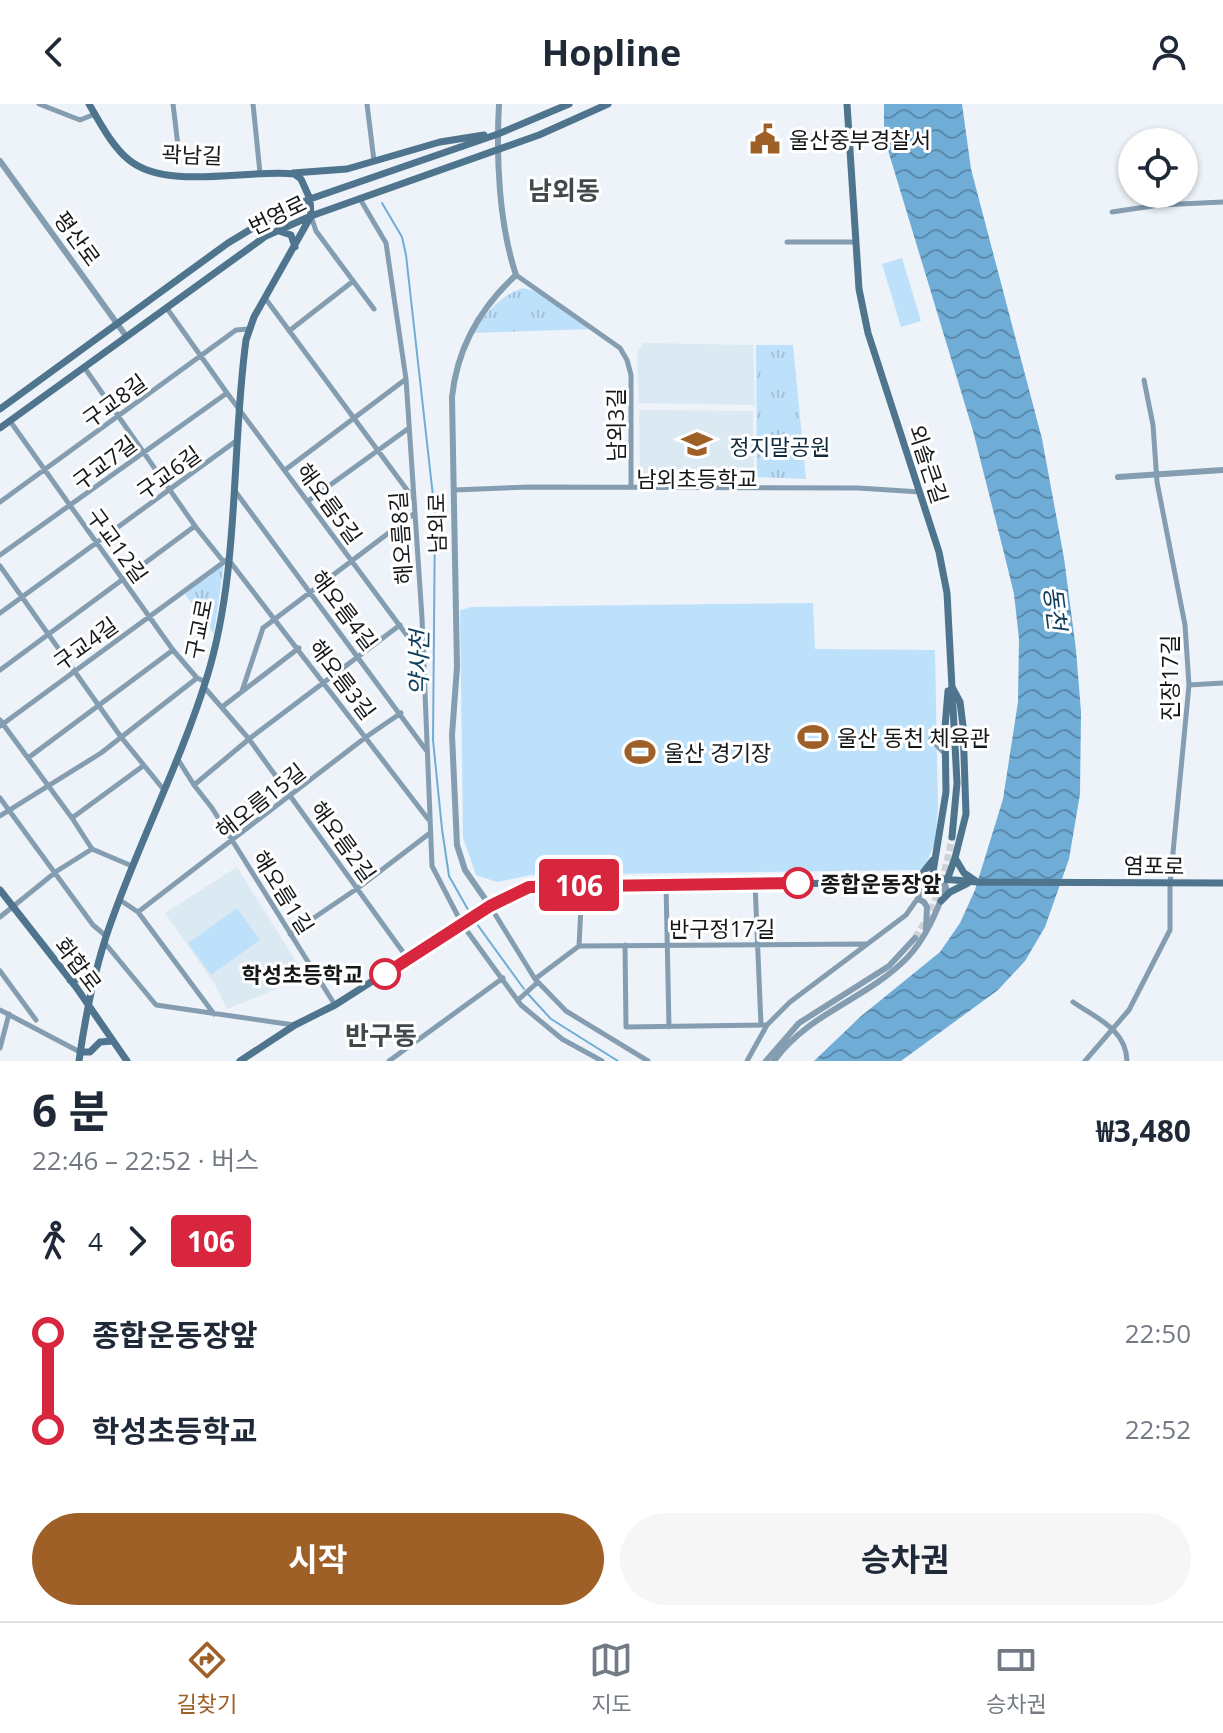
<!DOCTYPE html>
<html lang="ko">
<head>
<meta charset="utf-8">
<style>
  body { margin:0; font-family:"Open Sans","Noto Sans KR",sans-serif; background:#f6f6f7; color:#1f2937; height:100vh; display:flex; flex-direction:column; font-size:30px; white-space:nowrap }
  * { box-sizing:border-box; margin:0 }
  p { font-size:26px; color:#747a83 }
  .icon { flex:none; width:44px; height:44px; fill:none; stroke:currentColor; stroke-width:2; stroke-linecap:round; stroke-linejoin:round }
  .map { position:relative; height:957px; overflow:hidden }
  .details { display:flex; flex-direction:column; background:#fff; flex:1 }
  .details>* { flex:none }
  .badge { padding:0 16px; border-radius:6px; font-size:28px; line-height:52px }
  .tools { position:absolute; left:1118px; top:24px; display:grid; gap:16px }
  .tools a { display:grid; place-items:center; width:80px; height:80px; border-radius:50%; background:#fff; box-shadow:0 2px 6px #0004; font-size:40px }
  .map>.badge { position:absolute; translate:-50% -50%; box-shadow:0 0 0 4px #fff }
  .legs { display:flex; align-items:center; gap:12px; height:88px; padding:0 32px; font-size:26px }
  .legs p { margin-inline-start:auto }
  .summary { display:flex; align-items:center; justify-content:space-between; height:136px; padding:0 32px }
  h1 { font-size:44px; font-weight:700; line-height:60px }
  .primary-button { display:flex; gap:16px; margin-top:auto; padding:16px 32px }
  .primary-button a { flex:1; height:92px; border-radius:48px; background:#9f6027; color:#fff; font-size:32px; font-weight:700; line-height:92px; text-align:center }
  .primary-button a+a { background:#f6f6f7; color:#1f2937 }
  ul { padding:0 32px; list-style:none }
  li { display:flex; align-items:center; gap:28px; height:96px; font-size:30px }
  li i { display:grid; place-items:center; width:12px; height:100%; margin:0 10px; background:currentColor }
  li i::after { content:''; width:20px; height:20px; margin:-10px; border:6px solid; border-radius:50%; background:#fff }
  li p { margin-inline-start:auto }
  li:first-child i { background:linear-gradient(#0000 50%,currentColor 0) }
  li:last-child i { background:linear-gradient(currentColor 50%,#0000 0) }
  header { display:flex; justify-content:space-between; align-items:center; height:104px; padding:0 32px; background:#fff; font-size:36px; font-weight:700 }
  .tabs { display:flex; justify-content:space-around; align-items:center; height:112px; border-top:2px solid #e0e1e3; background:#fff; font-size:22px; color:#747a83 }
  .tabs a { display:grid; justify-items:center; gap:4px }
  .tabs .selected { color:#9f6027 }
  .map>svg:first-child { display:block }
</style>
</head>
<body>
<header><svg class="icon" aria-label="back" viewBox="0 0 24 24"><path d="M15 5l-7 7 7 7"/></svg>Hopline<svg class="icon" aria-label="person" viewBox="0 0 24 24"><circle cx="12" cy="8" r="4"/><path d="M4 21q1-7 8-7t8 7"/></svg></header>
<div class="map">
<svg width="1223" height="957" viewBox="0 0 1223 957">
  <defs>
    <pattern id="grass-tufts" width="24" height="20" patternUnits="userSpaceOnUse" patternTransform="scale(2)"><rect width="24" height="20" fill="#bee1fb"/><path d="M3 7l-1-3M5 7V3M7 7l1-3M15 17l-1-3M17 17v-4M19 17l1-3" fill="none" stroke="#a3c0d7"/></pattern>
    <pattern id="water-waves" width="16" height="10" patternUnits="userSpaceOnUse" patternTransform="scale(2)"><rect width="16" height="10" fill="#6facd6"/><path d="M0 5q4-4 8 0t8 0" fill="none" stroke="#5a8bad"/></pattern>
  </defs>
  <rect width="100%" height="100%" fill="#edf3f8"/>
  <!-- built -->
  <path fill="#dbe9f2" d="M643 239 753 241 755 301 639 299 637 248Z
    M639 306 753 307 754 375 640 372Z
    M237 763 302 867 276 885 227 905 214 879 165 809Z"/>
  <!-- grass -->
  <path fill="url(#grass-tufts)" d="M523 184 539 188 593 225 472 229C486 210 499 192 523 184Z
    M756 241H793L806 375 757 373Z
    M224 458 214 530 185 490Z"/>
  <!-- pitch -->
  <path fill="#bee1fb" d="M902 154 921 217 901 223 882 160Z
    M813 499 815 545 935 546 938 705 935 739 925 762 920 766H910L532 771 497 778 476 771 463 734 460 506 472 503Z
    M237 804 260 836 211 871 188 839Z"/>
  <!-- water -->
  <path fill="url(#water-waves)" d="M884 0H962L971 65 1042 335 1064 454 1076 546 1081 608 1080 690 1069 755 1045 823 1025 857 998 886 901 957H814L860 913 940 848 960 819 975 786 1003 695 1018 598 1019 535 1014 490 1004 449 973 327 884 33Z"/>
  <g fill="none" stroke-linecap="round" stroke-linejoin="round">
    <!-- stream -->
    <path stroke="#6facd6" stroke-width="2" d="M382 99 402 133 406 151 435 410 433 636 442 725 449 772 471 811
      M474 816 524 885
      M528 890 551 915 618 957"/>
    <!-- secondary-tunnel -->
    <path stroke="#cdd2d7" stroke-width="7" stroke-dasharray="7 3.5" stroke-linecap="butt" d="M915 834C937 803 945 771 952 733"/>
    <!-- minor -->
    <path stroke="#849db0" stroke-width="5" d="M39 0 80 16 95 10
      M173 0 178 42
      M253 0 260 69
      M367 0 374 57
      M360 95 386 139 406 275 422 514 432 762 462 820 521 901 562 935 602 957
      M1112 108 1159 101 1223 98
      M311 112 316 127 374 205
      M787 138H855
      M516 171 620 244 627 256 631 271V383
      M265 194 413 394
      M166 203 227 289 414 541 422 549
      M289 227 352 178
      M84 263 195 422 223 457
      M10 317 173 546 197 574 206 578
      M285 366 406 275
      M454 386 530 383 858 384 920 388
      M235 387 426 646
      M308 397 409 324
      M0 398 236 226 249 225
      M0 451 227 289
      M0 462 121 633 164 686
      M0 509 236 337
      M0 566 195 422
      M1189 581 1223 579
      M204 583 249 635 408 855
      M242 587 263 524 415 409
      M222 603 299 544
      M0 616 72 714 92 745 132 762
      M0 622 228 455 428 715
      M944 624 931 635 945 650
      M28 654 173 546
      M177 654 194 681 212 704 335 901
      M194 681 249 635 400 521
      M0 694 93 821 106 832
      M0 712 101 649 197 574
      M72 714 143 662
      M755 779 761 921
      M666 780 669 923
      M120 796 138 808 214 910
      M490 802 535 875 566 907 648 957
      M138 808 366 633 401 609
      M0 813 57 767 92 745
      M290 830 358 784 430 729
      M104 838 156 901 294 921
      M625 841 626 923 766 921
      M579 842 865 840
      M0 867 36 916
      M535 875 579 842 582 782
      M518 896 538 878
      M1073 898C1096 914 1126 925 1127 957
      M0 906 80 948
      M0 944 9 910
      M389 957 503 874
      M747 957 767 921 790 898 906 811 932 774
      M1085 957 1129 906 1170 826V780L1189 581 1185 521 1157 378 1153 321 1144 276"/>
    <!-- tertiary -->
    <path stroke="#849db0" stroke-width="6" d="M0 57 126 232
      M1118 373 1223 366
      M918 795 924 798 927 803 926 825
      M490 802 465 766 457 741 452 631 457 563 452 293C457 245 480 204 516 171 499 120 496 54 499 0
      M766 957 799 919 889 862 915 834
      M774 957C808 909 867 895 907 854 926 834 936 809 946 783L944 780 936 776"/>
    <!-- secondary -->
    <path stroke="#4e748e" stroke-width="7" d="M847 0 859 185 868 229 939 448 947 489 957 679 952 733
      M293 69 347 65 440 38 484 31
      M279 127 291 131 295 143
      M0 305 228 139 271 113 310 95 498 30 569 0
      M0 324 266 132 311 112 539 31 608 0
      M952 583 960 598 963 622 966 710 955 754 964 769 977 778
      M932 774 946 688 945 623 948 587
      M918 775 933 756
      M947 776 955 754
      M0 786 76 883 127 957
      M941 797 950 788 968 779
      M70 876 95 873
      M80 948H90L100 938 113 937
      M79 957C86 907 96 857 114 810 143 730 182 654 207 573 240 465 231 347 246 236L254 213 311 112 310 95 301 75 294 70C247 65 167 87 129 56 112 42 100 19 89 0
      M240 957 295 921 335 901 490 802 529 783 853 779 932 774 977 778 1223 779"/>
  </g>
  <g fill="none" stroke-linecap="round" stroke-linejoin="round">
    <!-- line-1 casing -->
    <g stroke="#fff" stroke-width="18">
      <path id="line-1" d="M385 870 490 802 529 783 798 779"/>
    </g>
    <!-- line-1 -->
    <use href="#line-1" stroke="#d7263d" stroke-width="12"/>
  </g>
  <!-- icons -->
  <defs>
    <g id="civic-bare" transform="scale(2.4)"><path d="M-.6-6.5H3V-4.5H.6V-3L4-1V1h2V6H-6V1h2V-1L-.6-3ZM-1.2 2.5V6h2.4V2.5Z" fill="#9f6027" stroke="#fff" stroke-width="2.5" paint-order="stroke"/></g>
    <g id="school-bare" transform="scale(2.4)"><path d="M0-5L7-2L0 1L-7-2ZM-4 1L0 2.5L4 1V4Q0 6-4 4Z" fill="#9f6027" stroke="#fff" stroke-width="2.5" paint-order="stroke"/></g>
    <g id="stadium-bare" transform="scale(2.4)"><path d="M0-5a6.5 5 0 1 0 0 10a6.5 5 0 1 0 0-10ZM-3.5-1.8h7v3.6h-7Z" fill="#9f6027" stroke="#fff" stroke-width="2.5" paint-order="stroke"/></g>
  </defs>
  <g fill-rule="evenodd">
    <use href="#civic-bare" x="765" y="35"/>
    <use href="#school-bare" x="697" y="340"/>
    <use href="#stadium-bare" x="813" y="633"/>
    <use href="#stadium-bare" x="640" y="648"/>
  </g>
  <!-- markers -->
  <g fill="#fff" stroke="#d7263d" stroke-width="4">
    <circle cx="798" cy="779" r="14"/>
    <circle cx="385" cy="870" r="14"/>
  </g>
  <g text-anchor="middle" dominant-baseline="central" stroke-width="6" stroke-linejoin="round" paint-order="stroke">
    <!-- poi labels -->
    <g font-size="22" fill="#16181a" stroke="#fff" text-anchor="start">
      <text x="789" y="35">울산중부경찰서</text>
      <text x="697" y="374" text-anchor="middle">남외초등학교</text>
      <text x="837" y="633">울산 동천 체육관</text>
      <text x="664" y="648">울산 경기장</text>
    </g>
    <!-- street labels -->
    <g font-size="22" fill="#16181a" stroke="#fff">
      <text transform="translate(192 50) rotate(2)">곽남길</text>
      <text transform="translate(277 110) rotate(-26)">번영로</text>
      <text transform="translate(78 134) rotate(54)">평산로</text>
      <text transform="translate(114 296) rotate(-36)">구교8길</text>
      <text transform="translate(615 321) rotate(-90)">남외3길</text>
      <text transform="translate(104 358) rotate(-37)">구교7길</text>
      <text transform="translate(929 360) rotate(72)">외솔큰길</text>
      <text transform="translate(168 368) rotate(-36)">구교6길</text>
      <text transform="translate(330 399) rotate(54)">해오름5길</text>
      <text transform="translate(436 419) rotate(-91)">남외로</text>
      <text transform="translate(400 434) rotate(-94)">해오름8길</text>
      <text transform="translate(118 441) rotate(54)">구교12길</text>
      <text transform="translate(345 506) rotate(53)">해오름4길</text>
      <text transform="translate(198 525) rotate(-79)">구교로</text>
      <text transform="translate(85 539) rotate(-36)">구교4길</text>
      <text transform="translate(1169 574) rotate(-90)">진장17길</text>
      <text transform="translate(343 575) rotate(53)">해오름3길</text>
      <text transform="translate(260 696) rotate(-38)">해오름15길</text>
      <text transform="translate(344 737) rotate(54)">해오름2길</text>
      <text transform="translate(1154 761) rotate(1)">염포로</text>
      <text transform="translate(284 788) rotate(58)">해오름1길</text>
      <text x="722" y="824">반구정17길</text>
      <text transform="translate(79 860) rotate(53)">화합로</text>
    </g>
    <!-- park labels -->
    <g font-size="22" fill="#102c3e" stroke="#fff">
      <text x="780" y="342">정지말공원</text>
    </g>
    <!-- stop labels -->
    <g font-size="22" font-weight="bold" fill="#16181a" stroke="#fff" text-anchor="start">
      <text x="820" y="779">종합운동장앞</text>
      <text x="363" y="870" text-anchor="end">학성초등학교</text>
    </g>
    <!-- water labels -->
    <g font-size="24" font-style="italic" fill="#0d3e5b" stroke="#fff">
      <text transform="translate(1056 504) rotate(83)">동천</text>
      <text transform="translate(418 559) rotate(-89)">약사천</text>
    </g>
    <!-- quarter labels -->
    <g font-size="26" font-weight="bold" fill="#43484b" stroke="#fff">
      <text x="564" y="86">남외동</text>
      <text x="381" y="931">반구동</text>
    </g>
  </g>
</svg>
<div class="tools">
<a><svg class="icon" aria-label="locate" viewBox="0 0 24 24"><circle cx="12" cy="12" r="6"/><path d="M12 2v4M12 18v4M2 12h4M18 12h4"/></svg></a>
</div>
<b class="badge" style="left:579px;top:781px;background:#d7263d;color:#fff">106</b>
</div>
<section class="details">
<div class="summary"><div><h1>6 분</h1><p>22:46 – 22:52 · 버스</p></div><b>₩3,480</b></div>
<div class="legs"><svg class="icon" aria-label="walk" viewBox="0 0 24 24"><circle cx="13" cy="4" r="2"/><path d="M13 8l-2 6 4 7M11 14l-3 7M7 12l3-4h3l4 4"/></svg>4<svg class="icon" aria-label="forward" viewBox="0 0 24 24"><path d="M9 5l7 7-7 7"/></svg><b class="badge" style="background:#d7263d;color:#fff">106</b></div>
<ul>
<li><i style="color:#d7263d"></i><b>종합운동장앞</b><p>22:50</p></li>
<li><i style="color:#d7263d"></i><b>학성초등학교</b><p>22:52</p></li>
</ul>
<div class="primary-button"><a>시작</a><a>승차권</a></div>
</section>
<nav class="tabs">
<a class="selected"><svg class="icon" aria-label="directions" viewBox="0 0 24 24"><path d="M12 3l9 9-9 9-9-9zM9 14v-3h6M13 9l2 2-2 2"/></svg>길찾기</a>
<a><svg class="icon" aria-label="map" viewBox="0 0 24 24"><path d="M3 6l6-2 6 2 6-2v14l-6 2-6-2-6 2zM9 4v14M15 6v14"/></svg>지도</a>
<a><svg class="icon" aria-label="tickets" viewBox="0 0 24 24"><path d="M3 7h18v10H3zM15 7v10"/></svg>승차권</a>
</nav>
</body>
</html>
